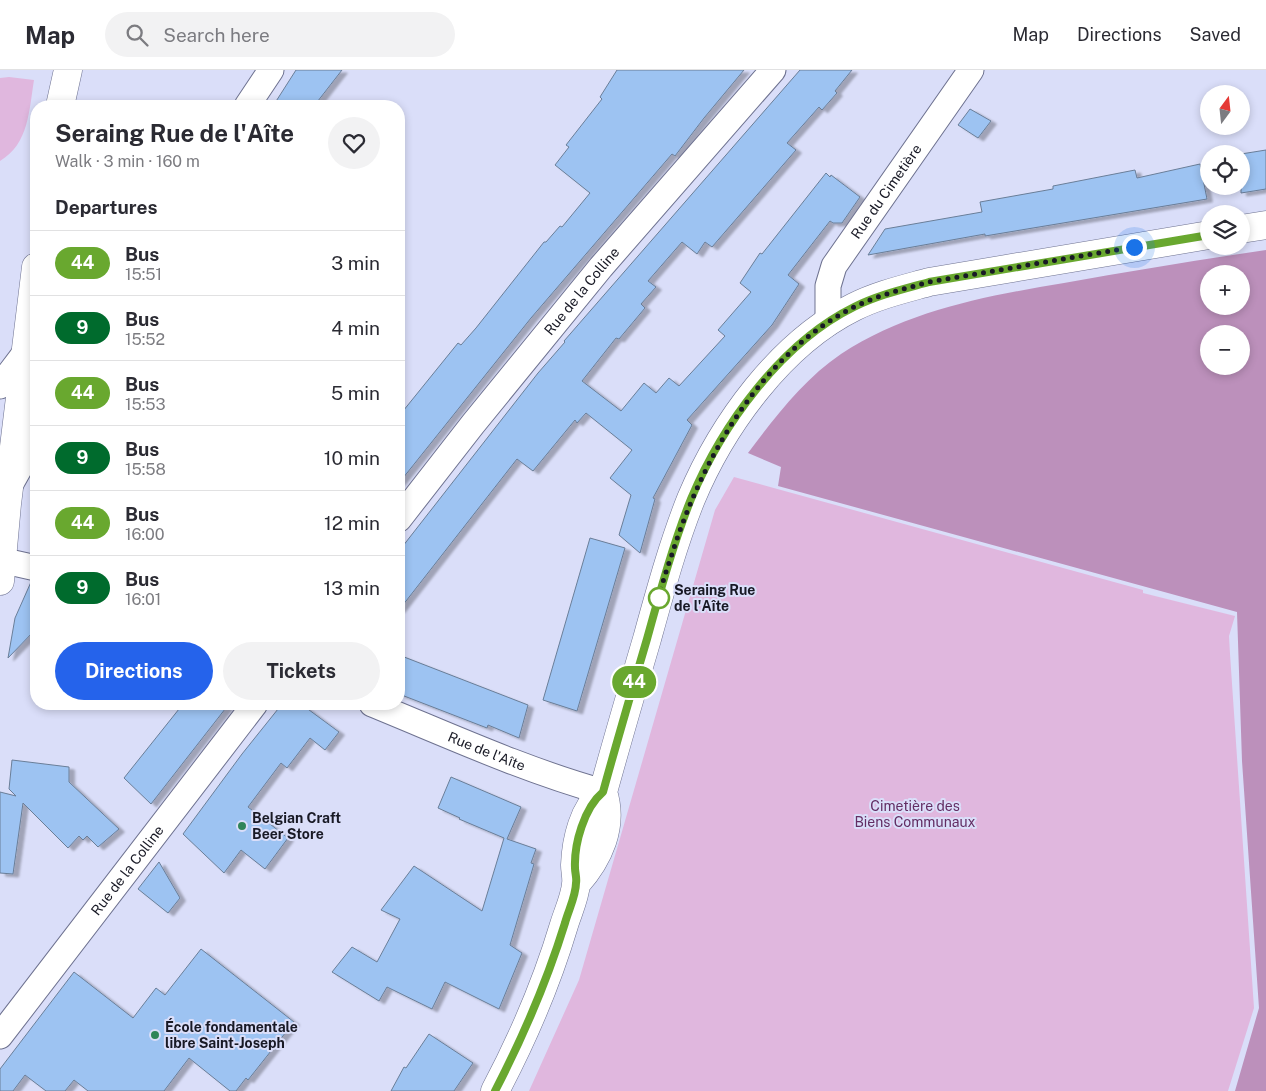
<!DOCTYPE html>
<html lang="en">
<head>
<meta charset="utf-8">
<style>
  body { margin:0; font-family:"Public Sans",sans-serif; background:#f2f2f3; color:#2b2b33; height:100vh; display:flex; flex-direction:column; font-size:19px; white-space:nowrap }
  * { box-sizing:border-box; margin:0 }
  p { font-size:16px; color:#7c7c81 }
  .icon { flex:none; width:28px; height:28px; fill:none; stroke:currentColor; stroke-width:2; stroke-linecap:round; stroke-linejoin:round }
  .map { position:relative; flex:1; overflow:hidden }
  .sheet { position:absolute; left:30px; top:30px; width:375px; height:610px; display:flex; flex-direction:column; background:#fff; border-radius:20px; box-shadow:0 2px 8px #0003 }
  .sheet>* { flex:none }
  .badge { padding:0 10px; border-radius:16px; font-size:18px; line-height:32px }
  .needle { width:32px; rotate:15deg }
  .tools { position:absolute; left:1200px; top:15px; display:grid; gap:10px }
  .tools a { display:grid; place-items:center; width:50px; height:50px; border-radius:50%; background:#fff; box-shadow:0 2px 8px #0003; font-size:25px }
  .you { position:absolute; width:25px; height:25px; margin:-12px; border:4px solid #fff; border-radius:50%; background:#1a73e8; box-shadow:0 0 0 8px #1a73e833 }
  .map>.badge { position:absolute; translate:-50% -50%; box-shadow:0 0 0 2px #fff }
  h2 { padding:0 25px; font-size:19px; line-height:45px }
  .round { display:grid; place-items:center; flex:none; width:52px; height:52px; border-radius:26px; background:#f2f2f3 }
  .overview { display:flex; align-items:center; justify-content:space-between; height:85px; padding:0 25px }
  h1 { font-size:24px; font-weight:700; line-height:38px }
  .cta { display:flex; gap:10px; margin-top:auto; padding:10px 25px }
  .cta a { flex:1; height:58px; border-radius:30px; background:#2563eb; color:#fff; font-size:20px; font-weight:700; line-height:58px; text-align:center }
  .cta a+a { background:#f2f2f3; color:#2b2b33 }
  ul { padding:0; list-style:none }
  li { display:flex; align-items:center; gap:15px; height:65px; padding:0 25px; border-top:1px solid #e1e1e2 }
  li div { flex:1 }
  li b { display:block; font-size:19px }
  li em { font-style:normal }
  li .badge { min-width:55px; font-weight:700; text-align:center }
  header { display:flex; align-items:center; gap:30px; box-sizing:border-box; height:70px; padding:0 25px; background:#fff; border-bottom:1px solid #e1e1e2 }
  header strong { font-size:24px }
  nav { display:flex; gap:28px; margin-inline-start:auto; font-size:18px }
  .search { width:350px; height:45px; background:#f2f2f3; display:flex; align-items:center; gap:12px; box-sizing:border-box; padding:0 18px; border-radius:28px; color:#7c7c81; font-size:19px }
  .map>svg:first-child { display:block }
</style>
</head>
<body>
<header>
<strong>Map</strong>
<div class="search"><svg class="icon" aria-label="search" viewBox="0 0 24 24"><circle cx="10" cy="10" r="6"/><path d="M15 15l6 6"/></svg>Search here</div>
<nav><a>Map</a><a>Directions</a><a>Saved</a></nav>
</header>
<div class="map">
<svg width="1266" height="1021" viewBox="0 0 1266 1021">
  <defs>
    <filter id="shadow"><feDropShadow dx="5.5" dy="3" stdDeviation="1" flood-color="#0004"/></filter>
  </defs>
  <rect width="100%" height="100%" fill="#dadef9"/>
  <!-- green -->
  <path fill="#e0b7de" d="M9 7 34 10C29 40 29 74 0 91V8Z
    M734 407 1143 520V523L1235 546 1229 566 1230 584 1254 938 1228 1021H529L579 910 715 440Z"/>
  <!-- forest -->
  <path fill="#bc90bb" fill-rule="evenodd" d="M1266 180V1021H1235L1259 938 1242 691 1237 542 778 416 781 397 748 383C775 347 804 309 841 284 909 240 986 226 1064 213 1131 201 1198 190 1266 180ZM1209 204H1241V236H1209ZM1209 264H1241V296H1209Z"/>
  <!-- building -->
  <path fill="#9dc3f2" stroke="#6a7e98" filter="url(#shadow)" d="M296 0H342L314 36H273Z
    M617 0H744L704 48 675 86 672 84 531 248 399 413V346L458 273 461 275 476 258 544 172H546L560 156 562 157 590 123 555 95 569 77 566 75 602 29 600 27Z
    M800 0H852L835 21 837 23 822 40 819 37 787 73 796 80 712 177 705 172 697 184 682 172 648 211 656 217 641 234 645 238 619 269 616 268 582 311 621 341 644 313 656 323 669 308 679 316 725 266 718 260 751 222 740 213 760 183 762 184 826 103 830 107 831 105 860 127 842 153H833L830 151 788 205 799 214 772 255 687 350 692 355 653 428 655 429 640 483 619 465 631 425 610 408 632 380 586 343 577 353 575 350 533 401 517 389 399 540V481L538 303 565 272 564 271Z
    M970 39 991 51 978 68 958 55Z
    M1266 80V119L1241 123V84Z
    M1200 94 1207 129 985 166V164L868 185 885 159 982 142 980 132 1053 119V116L1135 100 1137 108Z
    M590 468 625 478 577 641 543 630Z
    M31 512H36V559L8 588 15 548Z
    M399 585 528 635 519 668 488 655 487 658 399 624Z
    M183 634H229L151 734 124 708Z
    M282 634H301L339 662 325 680 310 668 287 698 281 693 248 737 288 768 265 799 241 780 224 803 183 764 242 684Z
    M12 690 69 697V712L119 759 98 777 87 766 83 770 79 766 68 778 23 733 13 804 0 803V722L16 726 9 719Z
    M451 707 521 737 507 769 536 779 531 793 534 794 510 875 522 883 499 939 445 912 432 939 387 917 379 931 332 902 352 877 377 892 400 849 381 840 414 796 482 841 504 768 459 749 460 748 438 738Z
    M159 792 180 828 168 843 138 819Z
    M201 879 294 952 248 1010 246 1008 236 1021H230L189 988 164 1021H88L74 1010 65 1021H46L25 1005 13 1021H0V999L74 902 133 948 156 918 165 925Z
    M429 964 473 993 454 1021H391L404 997 406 998Z"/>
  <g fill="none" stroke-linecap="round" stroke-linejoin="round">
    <!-- street casing -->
    <g stroke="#6e7290" stroke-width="27">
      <g id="street">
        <path d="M247 36 271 0"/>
        <path id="s1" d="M828 253V216L834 196 971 0"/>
        <path d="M0 316 25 283"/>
        <path d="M10 415 36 369"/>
        <path id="s2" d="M399 449 473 354 601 197 773 0"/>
        <path d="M0 490 36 498"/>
        <path id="s3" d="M372 634C448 665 524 700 603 722"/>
        <path id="s4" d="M0 966 255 634"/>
      </g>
    </g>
    <!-- secondary casing -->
    <g stroke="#6e7290" stroke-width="29">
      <path id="secondary" d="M60 36 68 0
        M1241 159 1266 155
        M0 511 7 434 36 197
        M576 814C599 788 614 756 603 722
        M495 1021C523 968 547 912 564 855 568 842 575 827 576 814 577 808 575 801 575 795 576 770 583 739 603 722 617 671 632 620 647 569 660 522 673 474 691 429 722 355 781 273 854 237 878 225 904 219 929 212L1209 165"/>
    </g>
    <!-- street -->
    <use href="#street" stroke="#fff" stroke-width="25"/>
    <!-- secondary -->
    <use href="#secondary" stroke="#fff" stroke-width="28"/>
  </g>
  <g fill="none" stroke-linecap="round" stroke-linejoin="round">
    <!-- line casing -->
    <g stroke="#fff" stroke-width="11">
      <path id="line" d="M495 1021C523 967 547 911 565 853 568 841 576 826 576 813 577 808 575 803 575 798 574 774 584 738 603 722 617 671 632 620 647 569 660 522 673 474 691 429 722 355 781 273 854 237 878 225 904 219 929 212L1209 165"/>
    </g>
    <!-- line -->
    <use href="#line" stroke="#69a82f" stroke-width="8"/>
    <!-- walk -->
    <path stroke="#181925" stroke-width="5" stroke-dasharray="0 9" d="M659 528C662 513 667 499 672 484 702 389 761 284 854 237 878 225 904 219 929 212L1134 177"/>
  </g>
  <!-- markers -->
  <circle fill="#fff" stroke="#69a82f" stroke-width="2.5" cx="659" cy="528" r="10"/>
  <g fill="#2f8559" stroke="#dadef9" stroke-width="2">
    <circle cx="242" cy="756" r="5"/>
    <circle cx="155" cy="965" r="5"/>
  </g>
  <g text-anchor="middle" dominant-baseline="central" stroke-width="4" stroke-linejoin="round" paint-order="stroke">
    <!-- street labels -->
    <g font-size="14" fill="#181925" stroke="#dadef9">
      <text stroke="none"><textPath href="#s1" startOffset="149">Rue du Cimetière</textPath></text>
      <text stroke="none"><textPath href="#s2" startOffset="292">Rue de la Colline</textPath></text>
      <text stroke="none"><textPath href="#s3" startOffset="124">Rue de l'Aîte</textPath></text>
      <text stroke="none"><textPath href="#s4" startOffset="209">Rue de la Colline</textPath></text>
    </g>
    <!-- stop labels -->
    <g font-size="14" font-weight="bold" fill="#181925" stroke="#dadef9" text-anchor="start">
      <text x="674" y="520">Seraing Rue<tspan x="674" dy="16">de l'Aîte</tspan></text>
    </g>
    <!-- park labels -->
    <g font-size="14" fill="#632d63" stroke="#dadef9">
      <text x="915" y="736">Cimetière des<tspan x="915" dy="16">Biens Communaux</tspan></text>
    </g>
    <!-- poi labels -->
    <g font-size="14" font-weight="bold" fill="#181925" stroke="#dadef9" text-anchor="start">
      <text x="252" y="748">Belgian Craft<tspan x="252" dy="16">Beer Store</tspan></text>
      <text x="165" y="957">École fondamentale<tspan x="165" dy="16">libre Saint-Joseph</tspan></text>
    </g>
  </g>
</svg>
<div class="tools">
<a><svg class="needle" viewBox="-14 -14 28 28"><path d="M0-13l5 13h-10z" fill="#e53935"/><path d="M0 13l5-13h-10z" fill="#7c7c81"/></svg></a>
<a><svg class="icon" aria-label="locate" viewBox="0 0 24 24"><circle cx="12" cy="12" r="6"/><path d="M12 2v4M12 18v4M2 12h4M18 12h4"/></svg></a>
<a><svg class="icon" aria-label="layers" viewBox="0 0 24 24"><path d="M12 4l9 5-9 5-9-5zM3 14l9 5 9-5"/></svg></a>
<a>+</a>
<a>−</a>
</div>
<div class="you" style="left:1134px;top:177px"></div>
<b class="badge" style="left:634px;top:612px;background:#69a82f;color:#fff">44</b>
<section class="sheet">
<div class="overview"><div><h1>Seraing Rue de l'Aîte</h1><p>Walk · 3 min · 160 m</p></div><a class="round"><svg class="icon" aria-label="heart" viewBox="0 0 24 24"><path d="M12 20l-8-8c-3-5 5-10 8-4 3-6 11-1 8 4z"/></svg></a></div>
<h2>Departures</h2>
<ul>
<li><span class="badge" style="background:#69a82f;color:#fff">44</span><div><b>Bus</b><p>15:51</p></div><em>3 min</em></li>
<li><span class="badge" style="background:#006b2d;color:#fff">9</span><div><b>Bus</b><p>15:52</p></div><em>4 min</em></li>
<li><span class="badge" style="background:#69a82f;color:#fff">44</span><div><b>Bus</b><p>15:53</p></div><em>5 min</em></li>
<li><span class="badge" style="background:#006b2d;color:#fff">9</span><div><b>Bus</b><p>15:58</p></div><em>10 min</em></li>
<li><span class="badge" style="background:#69a82f;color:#fff">44</span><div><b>Bus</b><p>16:00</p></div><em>12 min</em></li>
<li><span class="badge" style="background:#006b2d;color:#fff">9</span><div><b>Bus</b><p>16:01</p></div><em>13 min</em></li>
</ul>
<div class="cta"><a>Directions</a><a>Tickets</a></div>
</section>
</div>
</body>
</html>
